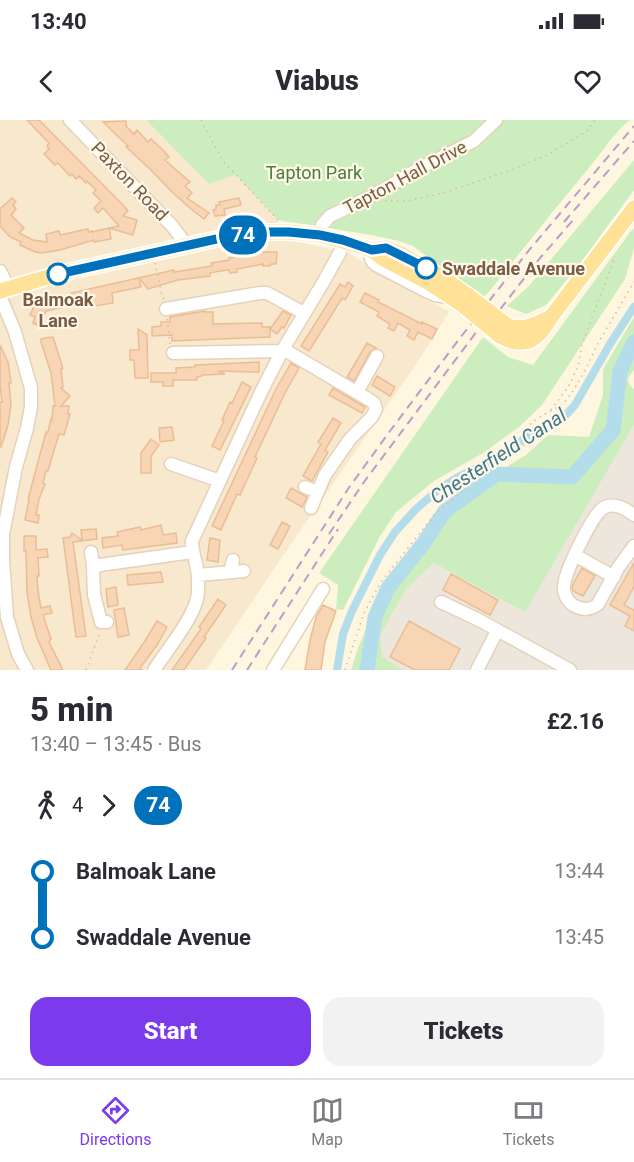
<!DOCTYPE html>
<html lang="en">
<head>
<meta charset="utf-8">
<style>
  body { margin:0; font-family:Roboto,sans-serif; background:#f2f2f3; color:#2b2b33; height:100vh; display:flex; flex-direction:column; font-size:22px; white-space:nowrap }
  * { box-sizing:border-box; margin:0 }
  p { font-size:20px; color:#7c7c81 }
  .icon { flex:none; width:33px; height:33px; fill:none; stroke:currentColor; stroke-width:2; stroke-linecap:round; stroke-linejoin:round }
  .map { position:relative; height:550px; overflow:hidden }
  .side { display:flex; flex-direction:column; background:#fff; flex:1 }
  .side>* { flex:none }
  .badge { padding:0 12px; border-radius:20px; font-size:21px; line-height:39px }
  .map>.badge { position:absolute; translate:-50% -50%; box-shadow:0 0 0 3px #fff }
  .legs { display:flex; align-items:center; gap:9px; height:66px; padding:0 30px; font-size:20px }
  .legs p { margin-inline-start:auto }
  .summary { display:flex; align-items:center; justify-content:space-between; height:102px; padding:0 30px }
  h1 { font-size:33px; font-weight:800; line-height:45px }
  .cta { display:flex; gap:12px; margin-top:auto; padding:12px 30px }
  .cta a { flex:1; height:69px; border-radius:18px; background:#7c3aed; color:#fff; font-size:24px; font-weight:800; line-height:69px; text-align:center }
  .cta a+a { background:#f2f2f3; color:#2b2b33 }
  ul { padding:0 30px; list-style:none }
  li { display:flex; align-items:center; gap:21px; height:66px; font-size:22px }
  li i { display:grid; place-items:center; width:9px; height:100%; margin:0 8px; background:currentColor }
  li i::after { content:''; width:15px; height:15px; margin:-8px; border:4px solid; border-radius:50%; background:#fff }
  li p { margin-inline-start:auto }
  li:first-child i { background:linear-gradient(#0000 50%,currentColor 0) }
  li:last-child i { background:linear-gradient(currentColor 50%,#0000 0) }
  .status { display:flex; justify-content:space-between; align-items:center; height:42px; padding:0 30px; background:#fff; direction:ltr }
  .status svg { height:16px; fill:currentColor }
  header { display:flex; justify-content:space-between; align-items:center; height:78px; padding:0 30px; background:#fff; font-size:27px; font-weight:800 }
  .tab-bar { display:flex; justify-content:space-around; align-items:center; height:84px; border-top:2px solid #e1e1e2; background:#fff; font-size:16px; color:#7c7c81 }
  .tab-bar a { display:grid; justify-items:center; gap:3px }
  .tab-bar .selected { color:#7c3aed }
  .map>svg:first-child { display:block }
</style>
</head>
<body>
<div class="status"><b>13:40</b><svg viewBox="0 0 49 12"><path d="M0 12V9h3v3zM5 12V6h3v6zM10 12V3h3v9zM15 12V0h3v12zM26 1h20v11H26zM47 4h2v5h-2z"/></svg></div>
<header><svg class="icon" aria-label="back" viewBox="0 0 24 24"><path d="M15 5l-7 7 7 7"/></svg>Viabus<svg class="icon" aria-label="heart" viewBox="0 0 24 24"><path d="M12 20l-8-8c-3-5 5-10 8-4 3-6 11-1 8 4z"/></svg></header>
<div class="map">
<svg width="634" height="550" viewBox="0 0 634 550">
  <rect width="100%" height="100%" fill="#fff6e0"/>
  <!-- residential -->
  <path fill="#f7e8ce" d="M0 0H146L209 64 236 55 278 100 276 116 350 134 449 192 419 240 284 434 206 550H0Z"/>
  <!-- industrial -->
  <path fill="#ece6dc" d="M634 305V550H404L381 537 380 516 406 469 434 443 525 491Z"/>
  <!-- green -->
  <path fill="#ccedbd" d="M146 0H630C613 13 602 33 588 49 554 90 521 131 488 173L483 177 413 126 399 121 371 115 278 100 236 55 209 64Z
    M634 40V70L579 145 546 185 526 194 507 186 528 167Z
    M634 109V128L625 159 542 285 519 307 483 333 434 361 396 392 379 418 343 490 336 489 338 465 319 453 483 217 508 237 533 245 631 111Z
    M634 197V250L628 258 629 264 634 269V305L525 492 434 443 406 469 380 516 382 537 404 550H351L358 528 384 468 439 399 495 354 526 335 548 315 589 317 603 275V249Z"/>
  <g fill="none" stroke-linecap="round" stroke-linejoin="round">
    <!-- canal -->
    <path stroke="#b3ddea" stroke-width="8" d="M337 550 343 514 352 491 380 435 395 412 416 389 439 369 460 356 500 336 536 310 551 302 564 297 575 285 610 224 634 187"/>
    <!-- river -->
    <path stroke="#b3ddea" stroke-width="15" d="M367 550 375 497 388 468 423 424 445 391 497 354 572 357 613 310 620 251 634 222"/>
  </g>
  <!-- building -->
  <path fill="#f7d5b5" stroke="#ebbd94" stroke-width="1.5" d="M27 0H39L124 86 128 91 123 96 137 100 133 115 109 108 119 106 103 88 98 93 94 88 101 81 93 73 96 70 87 61 86 63 79 56 76 59 72 54 70 56 58 43 55 45 44 34 49 29 47 26 49 23Z
    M126 1V6L134 14 137 10 148 22 151 19 163 30 169 37 165 40 190 62 185 66 192 73 187 78 209 93 204 99 191 89 171 71 151 50 126 27 128 26 103 2Z
    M12 78 16 82 13 85 16 89 11 95 24 108 19 113 33 120 47 122 46 114 59 111 60 115 88 109V112L92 111V112L109 108 111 119 94 122V120L60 130 42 133 35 132 20 125 21 122 10 117 0 106V89Z
    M239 78 241 85 224 89 225 95 215 96 213 90 216 89V85H220L219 82Z
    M262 132H277L276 144H271L270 146H263V144L237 149V152L230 153 229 150 220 151 210 153V156L178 160 148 169 139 158 141 167 112 173 113 183 89 187 88 177 67 182 68 186 46 191 39 206 33 203 35 197 30 195 37 180 41 179 54 184 52 176 58 175 59 177 71 175V173L174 150V152L212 146 211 143 229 140V138Z
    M348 162 353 166 345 180 342 178 309 231 301 226 340 164 345 167Z
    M365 173 379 180 378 182 422 204V202L437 209 432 219 418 212 414 220 407 216 410 210 398 203 394 211 388 208 390 204 377 196 379 192 360 182Z
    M205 191V192H213V204L262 203V207H270V217L172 221V215L152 216V207L161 206V202H170V197Z
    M283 191 291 195 284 208 282 207 277 214 270 209Z
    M138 209 147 215 148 258H135L134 240H130V230H139Z
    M49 217 50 218 53 217 63 248 61 249 63 267 61 268 70 276 61 286H69L68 294H70L64 315 59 314 48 351H46L43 363 45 364 39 379 36 395H39L38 403 25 400 29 380 28 379 46 312H48L51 299 52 300 53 286H55L51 253 41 222V219Z
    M367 223 376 228 370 232 354 261 347 257Z
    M0 225 8 242 11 263H9L11 285 8 305 1 327 0 326V282H2L0 265Z
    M259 242V252L218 251 225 254 202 255V256L197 257V260H173V266H163V262H151V253H176V248L195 247V245Z
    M291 243 299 248 285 273 255 337 257 338 247 360 240 375 237 374 221 410 212 406 276 269Z
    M377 256 395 267 390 276 372 265Z
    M242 262 251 267 220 330 212 326 224 301 222 300 230 282 232 283Z
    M333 268 365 287 362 293 329 275Z
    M333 298 341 303 325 330 328 332 312 361 303 356 321 324 318 322Z
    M172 307 174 320 160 322 159 308Z
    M151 319 159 325 151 336V353H141V333Z
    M291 368 307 377 302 387 286 378Z
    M282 402 290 406 278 429 270 425Z
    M161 405 163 415 176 413 177 423 123 430 122 425 103 428 102 418 118 416 117 412 140 407 141 410Z
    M96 409 97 419 73 422 86 516 76 517 63 418 70 417 72 413 82 420 81 410Z
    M24 416H36V430L47 429 48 437 38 438 39 456H37L38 471 41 488 50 486 52 493 43 495 51 519 49 522 63 550H51L37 518 31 497 27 472 26 431H24Z
    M210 418 220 420 218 442 207 440Z
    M634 443V467L624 485 634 490V511L625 506 630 496 610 485Z
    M582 448 595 456 583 476 573 471 572 468 573 464Z
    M161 452 163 462 128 465 127 455Z
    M451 454 498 480 490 495 443 470Z
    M116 467 118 485 108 487 106 469Z
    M218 479 226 485 204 517 206 518 184 550H172L201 509 199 507Z
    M323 485 336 491 325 522 321 550H305L310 520 316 497Z
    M124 488 129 515 118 517 114 490Z
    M157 501 167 507 157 525 140 548 142 550H125L145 521Z
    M409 501 460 529 449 550H415L390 537Z"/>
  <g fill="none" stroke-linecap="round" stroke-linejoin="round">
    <!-- minor casing -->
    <g stroke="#e4d2bb" stroke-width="15">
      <path id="minor" d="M70 0 173 107 182 119 183 126
        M320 115 322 105 330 96 374 75 422 47 474 21 496 0
        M372 130C370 137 370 140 376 145L426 171 435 175 448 177
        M0 151 9 168
        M0 176 15 212 31 268V287L27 308 16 347 3 414V441L7 497 18 534 27 550
        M166 189 260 173H267L304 193
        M283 229 368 279 374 283 376 289 372 297 350 319 325 355 311 388
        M173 233 282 231
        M357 272 377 236
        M171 344 220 361
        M305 367 318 372
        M634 395C626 389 613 382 603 388 592 396 563 454 564 468 564 484 584 496 598 484L618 448 634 426
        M91 432 93 446 94 475 101 502H107
        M575 435 614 457
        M93 446 192 432
        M230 452 233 440
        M198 455 244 451
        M441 482 479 500 570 550
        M154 550C166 532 190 502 196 482 199 475 198 466 198 458 198 446 192 434 192 421L262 270 282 231 324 161 340 132 343 121
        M273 550 323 469
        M477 550 497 511"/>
    </g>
    <!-- major casing -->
    <g stroke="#fff" stroke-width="18">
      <path id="major" d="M372 130 386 128 401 134 443 158 470 177
        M0 171 58 154 221 118 263 112H289L320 115 343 121 372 130 382 138 428 162 461 184
        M508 206C524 211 537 204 551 197
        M500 216C526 230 538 220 551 197L634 88"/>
    </g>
    <!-- path -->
    <path stroke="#dcb998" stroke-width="1.5" stroke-dasharray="1.5 4.5" stroke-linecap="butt" d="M201 0 223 41 278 100
      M385 81H408L446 72 514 49 547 35 586 12 595 0
      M155 143 162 176 164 179
      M167 199 170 224
      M551 290 568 267 578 247 582 224 615 137 614 136
      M86 550 100 512
      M345 550 364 493 381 462 435 394 490 349 526 324 528 318V306L538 298 563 284 573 271 586 249 597 225 634 162"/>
    <!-- minor -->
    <use href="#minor" stroke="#fff" stroke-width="12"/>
    <!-- major -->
    <use href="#major" stroke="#ffe297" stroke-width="15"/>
    <!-- rail -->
    <path stroke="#b99ec9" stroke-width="2" stroke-dasharray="9 6" stroke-linecap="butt" d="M564 102 634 21
      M491 201 540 138 574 99
      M329 414 364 362 492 191
      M232 550 348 369 390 311 460 218 530 129 634 6
      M247 550 338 409"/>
    <!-- major-bridge casing -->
    <g stroke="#fff" stroke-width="18" stroke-linecap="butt">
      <path id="major-bridge" d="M470 177 508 206
        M461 184 500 216"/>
    </g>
    <!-- major-bridge -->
    <use href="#major-bridge" stroke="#ffe297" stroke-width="15"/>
  </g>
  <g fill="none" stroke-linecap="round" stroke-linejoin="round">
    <!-- line-1 casing -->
    <g stroke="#fff" stroke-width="14">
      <path id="line-1" d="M58 154 221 118 263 112H289L320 115 343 120 372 130 386 128 426 148"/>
    </g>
    <!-- line-1 -->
    <use href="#line-1" stroke="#0072bc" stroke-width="9"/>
  </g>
  <!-- markers -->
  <g fill="#fff" stroke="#0072bc" stroke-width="3">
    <circle cx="426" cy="148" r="10"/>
    <circle cx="58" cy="154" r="10"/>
  </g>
  <g text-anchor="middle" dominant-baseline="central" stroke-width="4.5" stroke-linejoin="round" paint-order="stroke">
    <!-- park labels -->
    <g font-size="18" fill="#497f3b" stroke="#fff8e9">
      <text x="314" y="52">Tapton Park</text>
    </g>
    <!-- street labels -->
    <g font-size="18" fill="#785c45" stroke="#fff8e9">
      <text transform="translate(405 57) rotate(-28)">Tapton Hall Drive</text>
      <text transform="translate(130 61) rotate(46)">Paxton Road</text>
    </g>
    <!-- stop labels -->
    <g font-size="18" font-weight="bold" fill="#785c45" stroke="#fff8e9" text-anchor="start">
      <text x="442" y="148">Swaddale Avenue</text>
      <text x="58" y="179" text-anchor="middle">Balmoak<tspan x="58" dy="21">Lane</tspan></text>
    </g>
    <!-- water labels -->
    <g font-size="20" font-style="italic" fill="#3c798e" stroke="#fff8e9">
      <text transform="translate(498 336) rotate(-33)">Chesterfield Canal</text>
    </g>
  </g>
</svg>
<b class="badge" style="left:243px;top:115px;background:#0072bc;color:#fff">74</b>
</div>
<section class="side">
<div class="summary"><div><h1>5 min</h1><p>13:40 – 13:45 · Bus</p></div><b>£2.16</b></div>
<div class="legs"><svg class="icon" aria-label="walk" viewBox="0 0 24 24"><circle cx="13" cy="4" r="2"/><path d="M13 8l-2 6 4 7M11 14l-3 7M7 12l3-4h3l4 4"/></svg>4<svg class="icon" aria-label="forward" viewBox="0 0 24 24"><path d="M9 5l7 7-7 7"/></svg><b class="badge" style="background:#0072bc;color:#fff">74</b></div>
<ul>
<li><i style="color:#0072bc"></i><b>Balmoak Lane</b><p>13:44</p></li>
<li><i style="color:#0072bc"></i><b>Swaddale Avenue</b><p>13:45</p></li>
</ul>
<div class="cta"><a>Start</a><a>Tickets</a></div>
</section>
<nav class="tab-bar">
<a class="selected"><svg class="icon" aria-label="directions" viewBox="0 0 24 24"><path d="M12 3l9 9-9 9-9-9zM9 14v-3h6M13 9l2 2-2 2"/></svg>Directions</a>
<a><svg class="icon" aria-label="map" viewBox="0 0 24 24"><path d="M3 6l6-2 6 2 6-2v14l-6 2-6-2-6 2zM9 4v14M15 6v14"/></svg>Map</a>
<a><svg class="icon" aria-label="tickets" viewBox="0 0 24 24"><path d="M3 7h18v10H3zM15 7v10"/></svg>Tickets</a>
</nav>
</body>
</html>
